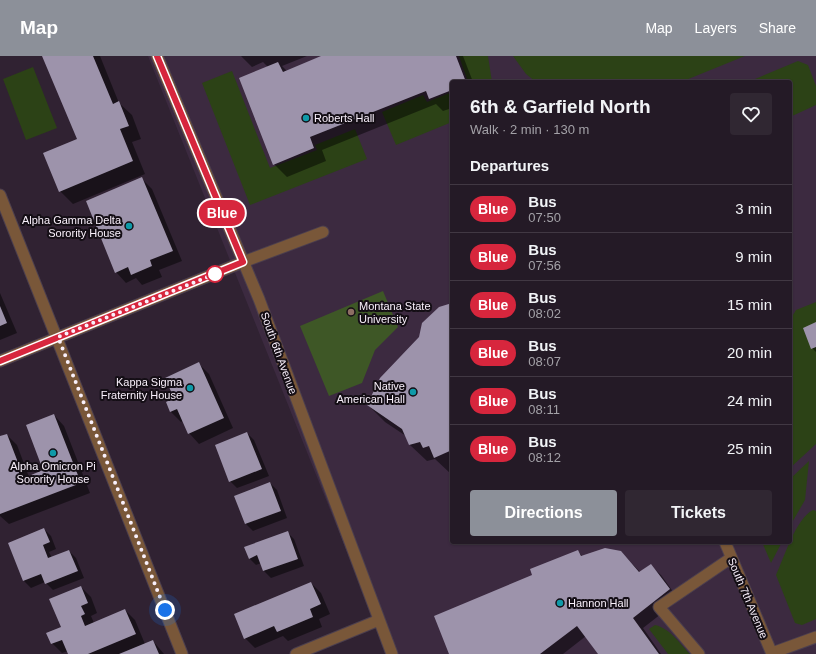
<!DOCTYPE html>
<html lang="en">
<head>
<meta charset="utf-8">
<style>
  body { margin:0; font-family:Helvetica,sans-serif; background:#302732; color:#f1f3f6; height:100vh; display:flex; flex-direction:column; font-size:15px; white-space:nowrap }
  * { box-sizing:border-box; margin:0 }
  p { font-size:13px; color:#a3a1a7 }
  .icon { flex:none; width:22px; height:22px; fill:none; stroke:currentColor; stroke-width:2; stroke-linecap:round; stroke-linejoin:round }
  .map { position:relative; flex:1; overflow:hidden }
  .sheet { position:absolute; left:450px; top:24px; width:342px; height:464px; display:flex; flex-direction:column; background:#241a26; border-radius:4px; box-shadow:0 1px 3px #0004,0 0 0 1px #413843 }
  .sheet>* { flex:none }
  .badge { padding:0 8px; border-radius:13px; font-size:14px; line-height:26px }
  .you { position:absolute; width:20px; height:20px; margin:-10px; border:3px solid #fff; border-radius:50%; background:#1a73e8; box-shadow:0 0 0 6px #1a73e833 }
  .map>.badge { position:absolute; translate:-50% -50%; box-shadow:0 0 0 2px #fff }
  h2 { padding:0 20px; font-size:15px; line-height:36px }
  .round { display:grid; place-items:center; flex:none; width:42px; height:42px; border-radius:4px; background:#302732 }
  .summary { display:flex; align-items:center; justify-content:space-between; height:68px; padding:0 20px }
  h1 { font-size:19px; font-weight:800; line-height:30px }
  .cta { display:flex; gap:8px; margin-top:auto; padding:8px 20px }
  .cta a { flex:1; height:46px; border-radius:4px; background:#8c9099; color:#fff; font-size:16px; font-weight:800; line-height:46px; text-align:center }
  .cta a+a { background:#302732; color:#f1f3f6 }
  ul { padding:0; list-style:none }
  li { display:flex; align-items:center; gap:12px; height:48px; padding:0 20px; border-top:1px solid #413843 }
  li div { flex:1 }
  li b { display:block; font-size:15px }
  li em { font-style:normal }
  li .badge { min-width:44px; font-weight:700; text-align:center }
  header { display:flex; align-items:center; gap:24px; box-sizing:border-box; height:56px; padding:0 20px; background:#8c9099; color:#fff }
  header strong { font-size:19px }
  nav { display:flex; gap:22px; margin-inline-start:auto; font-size:14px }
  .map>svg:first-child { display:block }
</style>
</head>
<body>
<header>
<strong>Map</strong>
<nav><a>Map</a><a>Layers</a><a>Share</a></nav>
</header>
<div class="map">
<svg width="816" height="598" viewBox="0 0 816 598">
  <rect width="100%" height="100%" fill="#302232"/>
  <!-- built -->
  <path fill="#3c2a40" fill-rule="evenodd" d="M148 0H816V598H388ZM452 26H790V486H452Z"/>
  <!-- green -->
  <path fill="#2c4216" d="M459 0H488L492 26H468Z
    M513 0H745L681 26H536L526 18Z
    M798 5 808 9 816 30V49L790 61V26H748Z
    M33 11 57 72 26 84 3 23Z
    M232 15 270 112 317 94 315 89 355 73 367 103 250 149 202 27Z
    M452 36V66L396 89 382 56 423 39 427 46Z
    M816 246V388L790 412V264L796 254Z
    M809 405 805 444 790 470V423Z
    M813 454 816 455V563L802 569 795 567 776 519C784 502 796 462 813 454Z
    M762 486H782L771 507Z
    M655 569C671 573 679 587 690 598H668L649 573Z"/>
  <!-- forest -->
  <path fill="#3e5726" d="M383 235 398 271 375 294 362 327 329 340 300 270Z"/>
  <!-- shadow -->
  <path fill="#0007" d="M43 0H100L119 47 132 59 141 83 132 86 145 118 73 148 60 135 78 84Z
    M241 0H307L282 10 287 15 324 0H463L473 26H452V52L443 55 436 48 322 94 326 105 287 121 274 108 268 11 263 6 252 11Z
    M142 123 152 133 182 205 159 214 162 221 142 229 136 222 126 227 116 216Z
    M0 237 17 277 0 284Z
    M452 248V417L451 418 435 403 427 405 410 389 406 380 385 366 368 349Z
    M816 267V296L812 292Z
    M199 308 209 318 233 372 199 388 189 377 183 365 181 366 171 356Z
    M54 359 64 370 90 437 9 468 0 460V382L7 379 17 389 29 421 45 415Z
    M247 377 254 384 269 420 237 432 230 425Z
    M270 427 277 434 287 462 253 475 246 468 235 440Z
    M44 473 51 480 56 493 49 496 52 502 69 495 76 502 84 522 53 534 45 526 31 532 24 525 9 488Z
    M287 476 294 483 304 510 271 522 264 515 261 507 256 509 249 502Z
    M578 495 582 500 621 496 640 516 650 509 661 519 679 544 643 572 661 598H599L586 580 563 598H450L533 520Z
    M311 527 321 537 330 558 319 563 322 571 288 585 283 580 255 592 245 582Z
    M81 531 91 541 97 557 91 560 94 567 125 554 135 564 145 588 153 585 164 598H69L68 595 62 597 52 587 62 571Z"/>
  <!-- building -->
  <path fill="#9d93ab" d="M42 0H93L113 48 119 45 129 70 120 73 133 105 59 136 43 97 77 83Z
    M321 0H456L466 26H452V34L429 43 426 35 310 81 314 92 273 109 239 22 278 6 283 16Z
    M142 121 173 195 150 204 152 210 131 219 128 211 115 217 86 145Z
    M452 247V394L434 402 429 390 423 392 420 386 409 389 402 373 367 349 380 322 419 281 422 267 439 251Z
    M0 250 7 267 0 270Z
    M816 266V291L811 293 803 272Z
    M199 306 224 362 188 378 177 353 170 356 166 346 174 342 165 322Z
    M54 358 81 427 0 458V380L7 378 24 422 43 414 26 369Z
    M247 376 262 413 229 426 215 389Z
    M270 426 281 455 245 468 234 440Z
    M44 472 50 486 43 489 48 502 69 494 78 515 45 528 41 518 23 525 8 487Z
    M288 475 298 503 263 515 257 499 249 503 244 491Z
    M605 492 621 495 639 516 651 508 670 533 633 562 659 598H598L577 570 540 598H449L434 560 532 519 530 513 578 494 581 500Z
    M311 526 321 548 310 553 313 561 277 576 274 570 244 583 234 558Z
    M81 530 88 547 81 550 85 558 81 560 85 570 125 553 136 578 88 598H68L62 584 51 588 46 577 61 571 49 543Z
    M153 584 159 598H119Z"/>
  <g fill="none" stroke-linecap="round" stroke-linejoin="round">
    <!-- service casing -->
    <g stroke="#4c3f4e" stroke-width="13">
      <path id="service" d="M0 139 182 598
        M243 206 323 176
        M772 597 816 581
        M699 598 659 551 731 502"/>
    </g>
    <!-- minor casing -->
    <g stroke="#4c3f4e" stroke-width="13">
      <path id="minor" d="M157 0 259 243 392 598
        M0 305 243 206
        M725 486 772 598
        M296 598 379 564"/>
    </g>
    <!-- service -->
    <use href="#service" stroke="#795739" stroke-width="11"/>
    <!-- minor -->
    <use href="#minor" stroke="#795739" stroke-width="11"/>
  </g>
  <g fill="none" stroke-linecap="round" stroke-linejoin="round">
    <!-- line casing -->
    <g stroke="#fff" stroke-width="9">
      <path id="line" d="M0 305 243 206 157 0"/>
    </g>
    <!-- line -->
    <use href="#line" stroke="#d7263d" stroke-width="6"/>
    <!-- walk -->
    <path stroke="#f9f0fb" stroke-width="4" stroke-dasharray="0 7.2" d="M165 554 58 281 215 218"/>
  </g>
  <!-- markers -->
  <g fill="#0f9aa8" stroke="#140e15" stroke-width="1.5">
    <circle cx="306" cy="62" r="4"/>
    <circle cx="129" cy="170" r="4"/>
    <circle cx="190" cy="332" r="4"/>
    <circle cx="413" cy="336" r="4"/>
    <circle cx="53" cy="397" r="4"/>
    <circle cx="560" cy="547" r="4"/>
  </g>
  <circle fill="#fff" stroke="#d7263d" stroke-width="2" cx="215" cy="218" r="8"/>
  <circle fill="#8d6e63" stroke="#140e15" stroke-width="1.5" cx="351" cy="256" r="4"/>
  <g text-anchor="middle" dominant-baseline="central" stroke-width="4" stroke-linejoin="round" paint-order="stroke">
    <!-- poi labels -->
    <g font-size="11" fill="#f9f0fb" stroke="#140e15" text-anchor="start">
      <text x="314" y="62">Roberts Hall</text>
      <text x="121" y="164" text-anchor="end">Alpha Gamma Delta<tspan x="121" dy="13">Sorority House</tspan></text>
      <text x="359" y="250">Montana State<tspan x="359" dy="13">University</tspan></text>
      <text x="182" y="326" text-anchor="end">Kappa Sigma<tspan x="182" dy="13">Fraternity House</tspan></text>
      <text x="405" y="330" text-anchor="end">Native<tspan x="405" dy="13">American Hall</tspan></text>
      <text x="53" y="410" text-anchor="middle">Alpha Omicron Pi<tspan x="53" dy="13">Sorority House</tspan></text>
      <text x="568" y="547">Hannon Hall</text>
    </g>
    <!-- street labels -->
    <g font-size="11" fill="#f9f0fb" stroke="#140e15">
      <text transform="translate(279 297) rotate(70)">South 6th Avenue</text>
      <text transform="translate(748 542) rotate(67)">South 7th Avenue</text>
    </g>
  </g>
</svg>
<div class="you" style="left:165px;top:554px"></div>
<b class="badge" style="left:222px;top:157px;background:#d7263d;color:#fff">Blue</b>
<section class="sheet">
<div class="summary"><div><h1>6th &amp; Garfield North</h1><p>Walk · 2 min · 130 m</p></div><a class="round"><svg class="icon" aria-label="heart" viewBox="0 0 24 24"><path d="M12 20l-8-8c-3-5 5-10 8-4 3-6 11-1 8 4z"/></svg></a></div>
<h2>Departures</h2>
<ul>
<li><span class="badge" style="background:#d7263d;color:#fff">Blue</span><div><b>Bus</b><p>07:50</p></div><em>3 min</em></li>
<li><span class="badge" style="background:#d7263d;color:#fff">Blue</span><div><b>Bus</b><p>07:56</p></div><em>9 min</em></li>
<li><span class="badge" style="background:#d7263d;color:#fff">Blue</span><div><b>Bus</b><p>08:02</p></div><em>15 min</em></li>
<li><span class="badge" style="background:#d7263d;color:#fff">Blue</span><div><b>Bus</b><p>08:07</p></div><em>20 min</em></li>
<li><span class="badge" style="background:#d7263d;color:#fff">Blue</span><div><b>Bus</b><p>08:11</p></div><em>24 min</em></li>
<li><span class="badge" style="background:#d7263d;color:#fff">Blue</span><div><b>Bus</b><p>08:12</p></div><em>25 min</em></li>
</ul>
<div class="cta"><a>Directions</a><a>Tickets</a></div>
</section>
</div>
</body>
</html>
